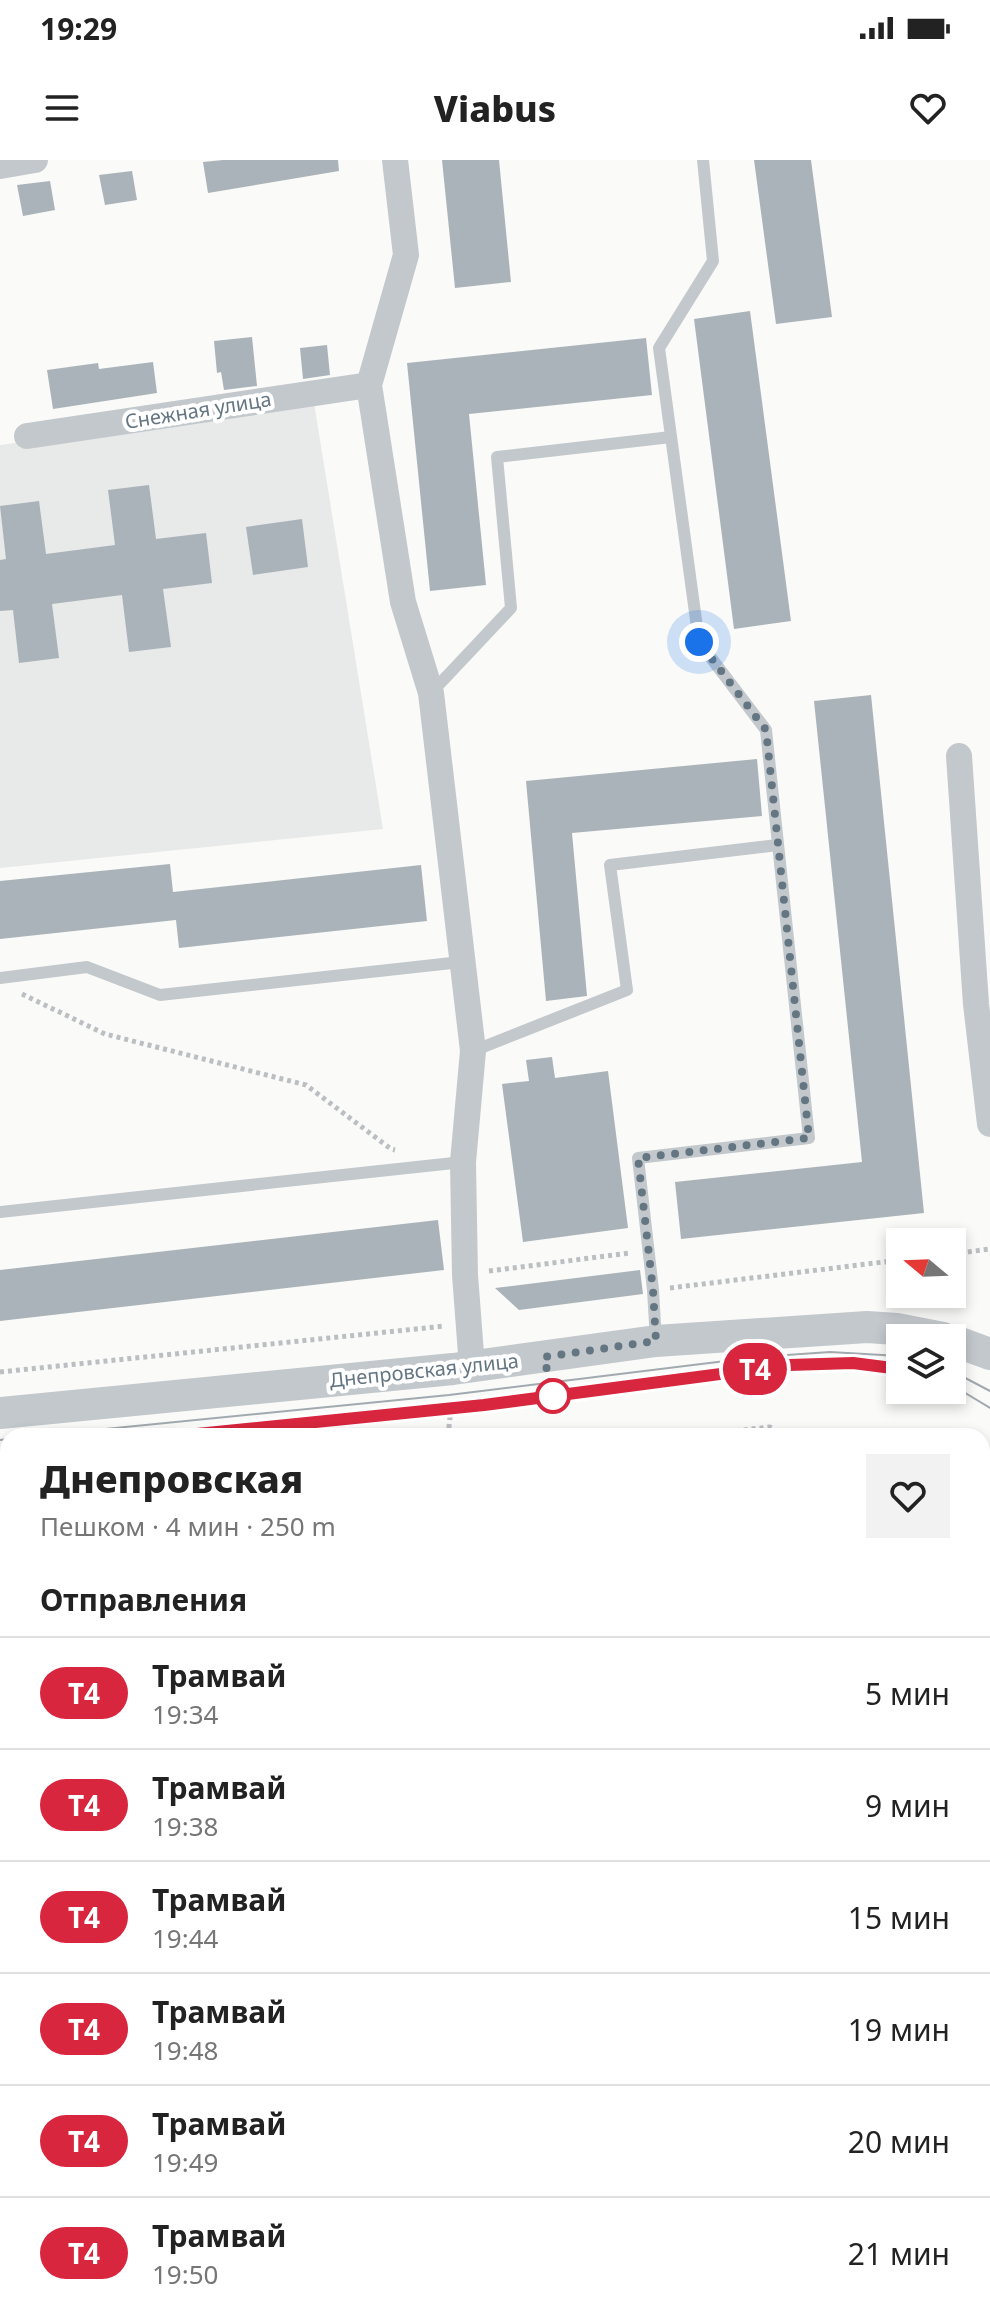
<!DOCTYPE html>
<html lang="ru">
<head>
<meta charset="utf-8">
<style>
  body { margin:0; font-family:"Noto Sans",sans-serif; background:#f2f2f2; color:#222; height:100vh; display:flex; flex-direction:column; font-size:30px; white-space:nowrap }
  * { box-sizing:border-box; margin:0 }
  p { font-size:26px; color:#767676 }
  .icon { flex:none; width:44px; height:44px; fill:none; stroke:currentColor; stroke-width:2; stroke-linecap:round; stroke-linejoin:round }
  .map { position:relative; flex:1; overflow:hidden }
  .side { position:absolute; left:0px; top:1268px; width:990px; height:896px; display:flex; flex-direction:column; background:#fff; border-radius:24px 24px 0 0; box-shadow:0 4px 12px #0003 }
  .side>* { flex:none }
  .badge { padding:0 16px; border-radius:26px; font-size:28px; line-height:52px }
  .needle { width:52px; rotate:289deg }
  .fabs { position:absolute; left:886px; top:1068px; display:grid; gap:16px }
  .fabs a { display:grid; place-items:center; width:80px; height:80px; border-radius:0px; background:#fff; box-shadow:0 4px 12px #0003; font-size:40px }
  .you { position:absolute; width:40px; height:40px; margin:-20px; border:6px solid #fff; border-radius:50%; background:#1a73e8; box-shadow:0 0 0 12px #1a73e833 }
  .map>.badge { position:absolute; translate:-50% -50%; box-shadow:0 0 0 4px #fff }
  h2 { padding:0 40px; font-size:30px; line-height:72px }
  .round { display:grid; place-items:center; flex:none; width:84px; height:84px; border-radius:0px; background:#f2f2f2 }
  .headline { display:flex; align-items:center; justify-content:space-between; height:136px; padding:0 40px }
  h1 { font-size:38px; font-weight:800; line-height:60px }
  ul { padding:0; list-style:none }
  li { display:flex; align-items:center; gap:24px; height:112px; padding:0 40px; border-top:2px solid #e0e0e0 }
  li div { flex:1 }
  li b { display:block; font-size:30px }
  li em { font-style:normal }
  li .badge { min-width:88px; font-weight:700; text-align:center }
  .status { display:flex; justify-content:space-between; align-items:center; height:56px; padding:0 40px; background:#fff; direction:ltr }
  .status svg { height:22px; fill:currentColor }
  header { display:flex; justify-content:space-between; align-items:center; height:104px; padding:0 40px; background:#fff; font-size:36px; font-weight:800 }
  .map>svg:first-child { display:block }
</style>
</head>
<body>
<div class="status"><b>19:29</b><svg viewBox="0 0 49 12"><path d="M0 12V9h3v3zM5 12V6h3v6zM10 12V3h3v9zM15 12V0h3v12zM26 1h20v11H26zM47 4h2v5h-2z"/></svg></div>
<header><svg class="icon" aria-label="menu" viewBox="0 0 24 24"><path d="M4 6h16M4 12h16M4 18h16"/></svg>Viabus<svg class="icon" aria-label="heart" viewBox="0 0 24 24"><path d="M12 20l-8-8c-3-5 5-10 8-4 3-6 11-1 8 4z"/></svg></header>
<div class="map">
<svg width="990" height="2164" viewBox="0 0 990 2164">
  <rect width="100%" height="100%" fill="#fafaf8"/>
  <!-- built -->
  <path fill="#e8e9e9" d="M314 243 383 669 0 708V285Z
    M44 2156H579L580 2164H45Z"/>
  <!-- building -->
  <path fill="#aab3b9" d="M223 0H338L339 11 208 33 203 2Z
    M442 0H499L511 122 455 128Z
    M754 0H811L832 157 776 164Z
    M132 11 137 40 105 45 99 15Z
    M50 21 55 50 23 56 17 25Z
    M750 151 791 461 734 469 694 159Z
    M252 177 257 226 224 230 221 212 217 213 214 181Z
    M646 178 652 235 469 254 486 425 430 431 407 203Z
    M327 185 330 215 303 219 300 188Z
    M153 202 157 233 53 249 47 210 98 203 99 209Z
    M149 325 156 379 206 373 212 423 163 429 171 487 129 492 122 435 52 444 59 498 19 503 13 450 0 451V400L6 399 0 346 39 341 46 394 115 385 108 330Z
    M302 359 308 407 253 415 246 367Z
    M871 535 924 1053 681 1079 675 1022 862 1002 814 541Z
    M757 599 762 656 572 673 587 836 546 841 526 621Z
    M170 704 173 732 421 705 427 761 179 788 176 760 0 779V721Z
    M552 897 555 918 608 911 628 1068 523 1082 502 924 529 921 526 900Z
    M438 1060 444 1110 0 1161V1110Z
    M640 1110 643 1134 519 1150 495 1128Z"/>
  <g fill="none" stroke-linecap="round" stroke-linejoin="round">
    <!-- path -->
    <path stroke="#bbbfc2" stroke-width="5" stroke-dasharray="4 4" stroke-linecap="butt" d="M22 834 105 874 306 925 391 989 395 990
      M952 1094 990 1089
      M489 1111 630 1093
      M670 1128 900 1100
      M0 1212 445 1166
      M448 1276 451 1248 449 1237
      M688 1276 770 1267 784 1276
      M0 1354 8 1353
      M982 1401 990 1406
      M0 2098 8 2097"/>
    <!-- service -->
    <path stroke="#c3c8cc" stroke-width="12" d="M431 533 511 448 497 297 671 277
      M0 818 87 807 160 835 461 802
      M473 891 627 830 610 705 778 685
      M0 1052 463 1002
      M656 1181 653 1130 638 998 809 978 766 570 699 482 659 188 713 101 703 0
      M982 1855 990 1853
      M982 1982 990 1980
      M597 2156 598 2164
      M890 2156 891 2164"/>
    <!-- minor -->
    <path stroke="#c3c8cc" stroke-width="26" d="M395 0 406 95 369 225 403 442 431 533 473 891 463 1002 465 1115 472 1207
      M0 6 35 0
      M27 276 369 225
      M959 596 976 844 990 964"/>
    <!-- tertiary -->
    <path stroke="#c3c8cc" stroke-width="32" d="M952 1180 990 1194
      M0 1253 453 1209 656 1181 867 1167 897 1169 943 1178"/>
    <!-- tram -->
    <path stroke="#a2aab0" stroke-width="2" d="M952 1211 990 1231
      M952 1225 990 1248
      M35 1276 449 1235 758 1197 830 1192 900 1196
      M177 1276 484 1245 746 1210
      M0 1280 8 1279
      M0 1294 8 1293"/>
  </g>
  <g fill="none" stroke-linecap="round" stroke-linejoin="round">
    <!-- line casing -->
    <g stroke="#fff" stroke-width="18">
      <path id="line" d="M177 1276 484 1245 789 1205 853 1203 900 1209"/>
    </g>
    <!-- line -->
    <use href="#line" stroke="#d7263d" stroke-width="12"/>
    <!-- walk -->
    <path stroke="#657683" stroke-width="8" stroke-dasharray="0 14.4" d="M553 1236 544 1197 656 1181 653 1130 638 998 809 978 766 570 699 482"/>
  </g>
  <!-- markers -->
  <circle fill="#fff" stroke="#d7263d" stroke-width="4" cx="553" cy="1236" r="16"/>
  <g text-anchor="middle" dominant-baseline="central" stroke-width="8" stroke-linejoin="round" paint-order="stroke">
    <!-- street labels -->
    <g font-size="20" fill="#657683" stroke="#fff">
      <text transform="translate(198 250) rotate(-9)">Снежная улица</text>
      <text transform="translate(424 1210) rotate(-6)">Днепровская улица</text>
    </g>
  </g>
</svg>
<div class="fabs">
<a><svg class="needle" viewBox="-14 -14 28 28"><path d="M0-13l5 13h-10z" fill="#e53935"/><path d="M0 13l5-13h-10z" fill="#767676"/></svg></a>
<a><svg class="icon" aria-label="layers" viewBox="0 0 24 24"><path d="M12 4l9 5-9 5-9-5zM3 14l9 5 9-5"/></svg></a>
</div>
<div class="you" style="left:699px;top:482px"></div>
<b class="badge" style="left:755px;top:1209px;background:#d7263d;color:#fff">T4</b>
<section class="side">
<div class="headline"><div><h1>Днепровская</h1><p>Пешком · 4 мин · 250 m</p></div><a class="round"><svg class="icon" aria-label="heart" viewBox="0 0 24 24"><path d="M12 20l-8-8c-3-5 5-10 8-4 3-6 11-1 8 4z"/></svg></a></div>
<h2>Отправления</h2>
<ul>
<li><span class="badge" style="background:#d7263d;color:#fff">T4</span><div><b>Трамвай</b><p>19:34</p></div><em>5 мин</em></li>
<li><span class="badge" style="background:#d7263d;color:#fff">T4</span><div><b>Трамвай</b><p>19:38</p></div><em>9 мин</em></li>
<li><span class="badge" style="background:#d7263d;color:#fff">T4</span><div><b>Трамвай</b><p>19:44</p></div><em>15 мин</em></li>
<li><span class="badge" style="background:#d7263d;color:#fff">T4</span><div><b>Трамвай</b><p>19:48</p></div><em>19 мин</em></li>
<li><span class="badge" style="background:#d7263d;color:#fff">T4</span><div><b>Трамвай</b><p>19:49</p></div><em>20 мин</em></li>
<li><span class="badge" style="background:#d7263d;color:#fff">T4</span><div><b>Трамвай</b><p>19:50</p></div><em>21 мин</em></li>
</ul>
</section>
</div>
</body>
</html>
